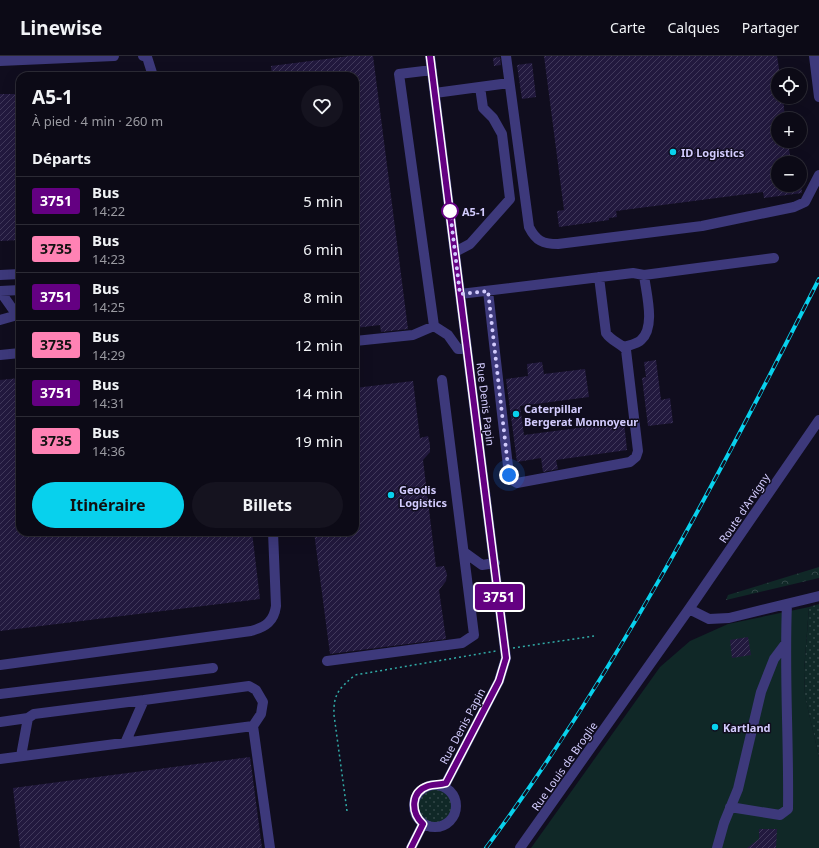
<!DOCTYPE html>
<html lang="fr">
<head>
<meta charset="utf-8">
<style>
  body { margin:0; font-family:"Noto Sans",sans-serif; background:#15131f; color:#f1f3f6; height:100vh; display:flex; flex-direction:column; font-size:15px; white-space:nowrap }
  * { box-sizing:border-box; margin:0 }
  p { font-size:13px; color:#9a9aa1 }
  .icon { flex:none; width:22px; height:22px; fill:none; stroke:currentColor; stroke-width:2; stroke-linecap:round; stroke-linejoin:round }
  .map { position:relative; flex:1; overflow:hidden }
  .sheet { position:absolute; left:16px; top:16px; width:343px; height:464px; display:flex; flex-direction:column; background:#0c0a16; border-radius:12px; box-shadow:0 4px 16px #0002,0 0 0 1px #2c2b35 }
  .sheet>* { flex:none }
  .badge { padding:0 8px; border-radius:3px; font-size:14px; line-height:26px }
  .tools { position:absolute; left:771px; top:12px; display:grid; gap:8px }
  .tools a { display:grid; place-items:center; width:36px; height:36px; border-radius:50%; background:#0c0a16; box-shadow:0 4px 16px #0002,0 0 0 1px #2c2b35; font-size:20px }
  .you { position:absolute; width:20px; height:20px; margin:-10px; border:3px solid #fff; border-radius:50%; background:#1a73e8; box-shadow:0 0 0 6px #1a73e833 }
  .map>.badge { position:absolute; translate:-50% -50%; box-shadow:0 0 0 2px #fff }
  h2 { padding:0 16px; font-size:15px; line-height:36px }
  .round { display:grid; place-items:center; flex:none; width:42px; height:42px; border-radius:21px; background:#15131f }
  .overview { display:flex; align-items:center; justify-content:space-between; height:68px; padding:0 16px }
  h1 { font-size:19px; font-weight:700; line-height:30px }
  .cta { display:flex; gap:8px; margin-top:auto; padding:8px 16px }
  .cta a { flex:1; height:46px; border-radius:24px; background:#08d1ed; color:#111; font-size:16px; font-weight:700; line-height:46px; text-align:center }
  .cta a+a { background:#15131f; color:#f1f3f6 }
  ul { padding:0; list-style:none }
  li { display:flex; align-items:center; gap:12px; height:48px; padding:0 16px; border-top:1px solid #2c2b35 }
  li div { flex:1 }
  li b { display:block; font-size:15px }
  li em { font-style:normal }
  li .badge { min-width:44px; font-weight:700; text-align:center }
  header { display:flex; align-items:center; gap:24px; box-sizing:border-box; height:56px; padding:0 20px; background:#0c0a16; border-bottom:1px solid #2c2b35 }
  header strong { font-size:19px }
  nav { display:flex; gap:22px; margin-inline-start:auto; font-size:14px }
  .map>svg:first-child { display:block }
</style>
</head>
<body>
<header>
<strong>Linewise</strong>
<nav><a>Carte</a><a>Calques</a><a>Partager</a></nav>
</header>
<div class="map">
<svg width="819" height="792" viewBox="0 0 819 792">
  <defs>
    <pattern id="grass-dots" width="8" height="8" patternUnits="userSpaceOnUse"><rect width="8" height="8" fill="#102827"/><path d="M2 2h.1M6 6h.1" fill="none" stroke="#324647" stroke-width="1.8" stroke-linecap="round"/></pattern>
    <pattern id="forest-crowns" width="20" height="18" patternUnits="userSpaceOnUse"><rect width="20" height="18" fill="#102827"/><path d="M2 6a3 3 0 1 1 6 0M12 15a3 3 0 1 1 6 0" fill="none" stroke="#324647"/></pattern>
    <pattern id="building-hatch" width="6" height="6" patternUnits="userSpaceOnUse"><rect width="6" height="6" fill="#22193e"/><path d="M-1 1l2-2M0 6l6-6M5 7l2-2" fill="none" stroke="#41395b"/></pattern>
  </defs>
  <rect width="100%" height="100%" fill="#100d1e"/>
  <!-- grass -->
  <path fill="url(#grass-dots)" d="M819 548V701L805 641 804 615 809 551Z
    M418 750a17 17 0 1 1 34 0a17 17 0 1 1-34 0Z"/>
  <!-- forest -->
  <path fill="url(#forest-crowns)" d="M819 511V522L726 544 728 539Z"/>
  <!-- garden -->
  <path fill="#102827" d="M809 551 804 615 805 640 819 701V792H531L660 611 690 585 728 568Z"/>
  <!-- building -->
  <path fill="url(#building-hatch)" d="M350 0H373L408 273 381 276 380 269 355 272V20H272L271 10Z
    M544 0H777L780 19H778V41H783L785 63H778V85H788L791 107H778V129H801L802 137 764 142 763 136 616 155 617 161 609 162V164L559 171 557 155 564 154Z
    M500 1 501 9 494 10 493 2Z
    M532 7 536 41 522 43 517 9Z
    M0 38H20V184L0 185Z
    M656 304 661 344 670 342 673 367 648 370 642 322 646 321 644 306Z
    M542 306 544 318 585 313 589 341 520 350 524 379 624 366 627 394 556 404 558 413 543 416 541 402 517 406 506 323 528 320 527 308Z
    M20 322V476H252L260 543 0 575V324Z
    M413 325 420 382 428 380 430 389V396L423 404 436 511 444 510 447 518 446 525 439 534 446 583 330 598 314 476H355V332Z
    M748 581 751 599 732 602 730 584Z
    M250 701 262 792H20L13 732Z
    M759 773H777L776 792H747L759 783Z"/>
  <g fill="none" stroke-linecap="round" stroke-linejoin="round">
    <!-- path -->
    <path stroke="#31aba7" stroke-width="1.5" stroke-dasharray="2 3" stroke-linecap="butt" d="M513 592 594 580
      M347 755 334 659C333 637 340 632 355 619L496 595"/>
    <!-- minor -->
    <path stroke="#3d397b" stroke-width="10" d="M143 0 147 1 153 20
      M430 0 506 602 499 625 446 727 440 729
      M506 0 529 171C536 185 543 188 558 188L702 170 794 151 805 146 819 119
      M814 0 819 41
      M0 5 114 0
      M432 14 399 18 434 270 448 279 458 293 467 292
      M435 37 509 27
      M455 196 470 188 510 143 502 78 493 62 483 52 480 31
      M0 219 20 218
      M0 235 14 255 20 258
      M0 235 20 234
      M488 235 509 419 512 424 517 427 630 406 636 401 638 395 626 294C621 287 612 286 606 277L599 221
      M460 238 633 217 644 219 774 202
      M0 264 14 260 17 256
      M355 285 413 279 434 270
      M624 291C630 289 637 288 641 284 656 271 646 237 644 219
      M0 299 20 297
      M464 496 482 509 495 507
      M689 553 709 563 729 562 819 540
      M327 605 462 587 474 579 442 324
      M0 609 251 575C266 571 274 565 276 550L273 476
      M0 638 213 612
      M0 666 28 662
      M126 685 144 644 249 630 256 634 263 646 261 658 253 670 270 792
      M21 700 28 662 34 658 144 644
      M0 703 253 670
      M414 750a21 21 0 1 1 42 0a21 21 0 1 1-42 0Z
      M730 751 780 759 788 753C789 685 784 617 787 548
      M411 792 423 768
      M520 792 689 553 819 364
      M717 792 724 767 738 733 761 636 774 603 786 587"/>
    <!-- rail casing -->
    <g stroke="#08d1ed" stroke-width="4">
      <path id="rail" d="M486 792C619 612 718 422 819 223"/>
    </g>
    <!-- rail -->
    <use href="#rail" stroke="#100d1e" stroke-width="2.5" stroke-dasharray="8" stroke-linecap="butt"/>
  </g>
  <g fill="none" stroke-linecap="round" stroke-linejoin="round">
    <!-- line casing -->
    <g stroke="#fff" stroke-width="9">
      <path id="line" d="M411 792 423 768C411 757 410 736 428 730 434 728 440 729 446 727L499 625 506 602 430 0"/>
    </g>
    <!-- line -->
    <use href="#line" stroke="#640082" stroke-width="6"/>
    <!-- walk -->
    <path stroke="#d2cbfd" stroke-width="4" stroke-dasharray="0 7.2" d="M450 155 460 238 488 235 509 419"/>
  </g>
  <!-- markers -->
  <g fill="#08d1ed" stroke="#100d1e" stroke-width="1.5">
    <circle cx="673" cy="96" r="4"/>
    <circle cx="516" cy="358" r="4"/>
    <circle cx="391" cy="439" r="4"/>
    <circle cx="715" cy="671" r="4"/>
  </g>
  <circle fill="#fff" stroke="#640082" stroke-width="2" cx="450" cy="155" r="8"/>
  <g text-anchor="middle" dominant-baseline="central" stroke-width="3" stroke-linejoin="round" paint-order="stroke">
    <!-- poi labels -->
    <g font-size="11" font-weight="bold" fill="#d2cbfd" stroke="#100d1e" text-anchor="start">
      <text x="681" y="96">ID Logistics</text>
      <text x="524" y="352">Caterpillar<tspan x="524" dy="13">Bergerat Monnoyeur</tspan></text>
      <text x="399" y="433">Geodis<tspan x="399" dy="13">Logistics</tspan></text>
      <text x="723" y="671">Kartland</text>
    </g>
    <!-- stop labels -->
    <g font-size="11" font-weight="bold" fill="#d2cbfd" stroke="#100d1e" text-anchor="start">
      <text x="462" y="155">A5-1</text>
    </g>
    <!-- street labels -->
    <g font-size="11" fill="#d2cbfd" stroke="#100d1e">
      <text transform="translate(486 348) rotate(83)">Rue Denis Papin</text>
      <text transform="translate(744 452) rotate(-56)">Route d'Arvigny</text>
      <text transform="translate(462 670) rotate(-62)">Rue Denis Papin</text>
      <text transform="translate(564 710) rotate(-55)">Rue Louis de Broglie</text>
    </g>
  </g>
</svg>
<div class="tools">
<a><svg class="icon" aria-label="locate" viewBox="0 0 24 24"><circle cx="12" cy="12" r="6"/><path d="M12 2v4M12 18v4M2 12h4M18 12h4"/></svg></a>
<a>+</a>
<a>−</a>
</div>
<div class="you" style="left:509px;top:419px"></div>
<b class="badge" style="left:499px;top:541px;background:#640082;color:#fff">3751</b>
<section class="sheet">
<div class="overview"><div><h1>A5-1</h1><p>À pied · 4 min · 260 m</p></div><a class="round"><svg class="icon" aria-label="heart" viewBox="0 0 24 24"><path d="M12 20l-8-8c-3-5 5-10 8-4 3-6 11-1 8 4z"/></svg></a></div>
<h2>Départs</h2>
<ul>
<li><span class="badge" style="background:#640082;color:#fff">3751</span><div><b>Bus</b><p>14:22</p></div><em>5 min</em></li>
<li><span class="badge" style="background:#ff82b4;color:#111">3735</span><div><b>Bus</b><p>14:23</p></div><em>6 min</em></li>
<li><span class="badge" style="background:#640082;color:#fff">3751</span><div><b>Bus</b><p>14:25</p></div><em>8 min</em></li>
<li><span class="badge" style="background:#ff82b4;color:#111">3735</span><div><b>Bus</b><p>14:29</p></div><em>12 min</em></li>
<li><span class="badge" style="background:#640082;color:#fff">3751</span><div><b>Bus</b><p>14:31</p></div><em>14 min</em></li>
<li><span class="badge" style="background:#ff82b4;color:#111">3735</span><div><b>Bus</b><p>14:36</p></div><em>19 min</em></li>
</ul>
<div class="cta"><a>Itinéraire</a><a>Billets</a></div>
</section>
</div>
</body>
</html>
